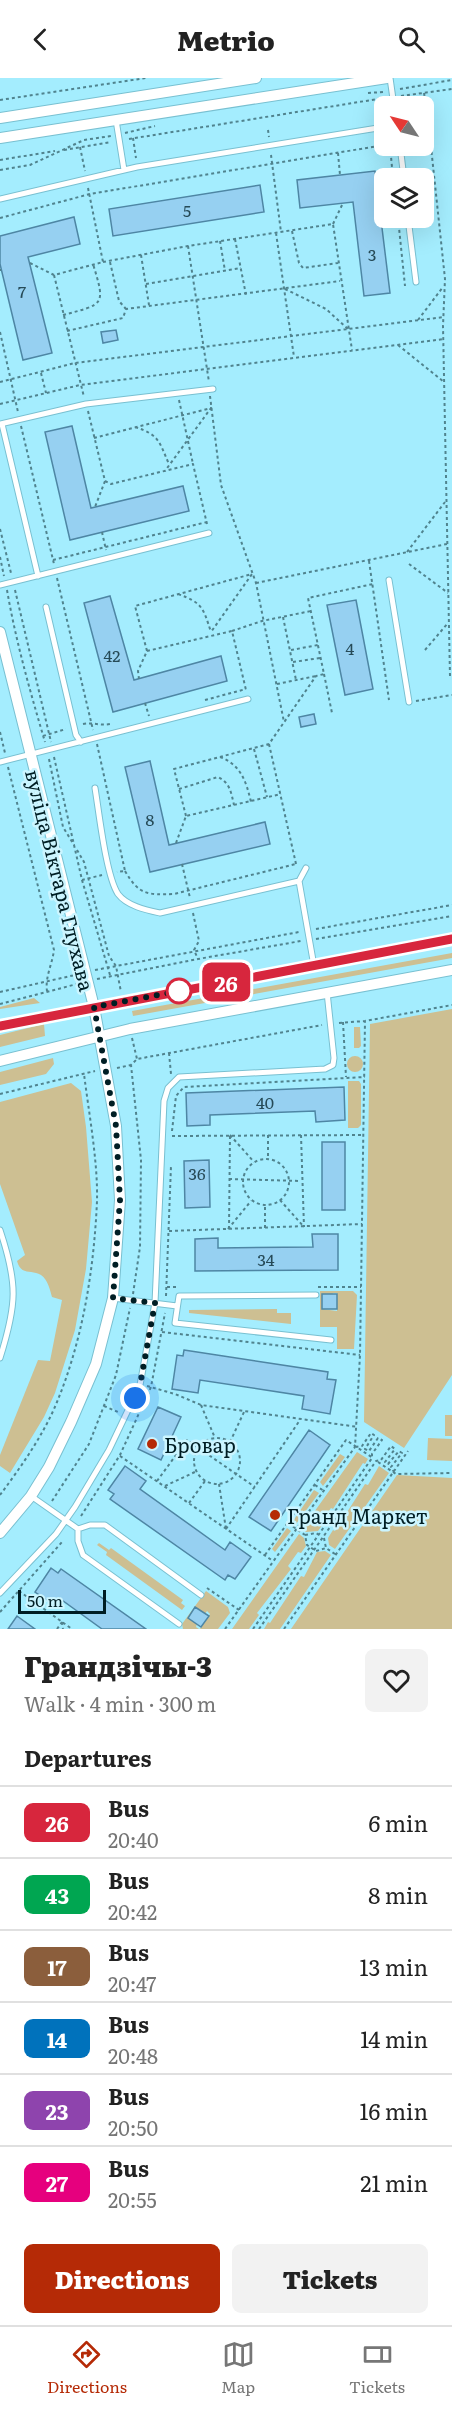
<!DOCTYPE html>
<html lang="en">
<head>
<meta charset="utf-8">
<style>
  body { margin:0; font-family:Literata,serif; background:#f2f2f2; color:#222; height:100vh; display:flex; flex-direction:column; font-size:22px; white-space:nowrap }
  * { box-sizing:border-box; margin:0 }
  p { font-size:20px; color:#767676 }
  .icon { flex:none; width:33px; height:33px; fill:none; stroke:currentColor; stroke-width:2; stroke-linecap:round; stroke-linejoin:round }
  .map { position:relative; height:1551px; overflow:hidden }
  .drawer { display:flex; flex-direction:column; background:#fff; flex:1 }
  .drawer>* { flex:none }
  .badge { padding:0 12px; border-radius:9px; font-size:21px; line-height:39px }
  .needle { width:39px; rotate:305deg }
  .controls { position:absolute; left:374px; top:18px; display:grid; gap:12px }
  .controls a { display:grid; place-items:center; width:60px; height:60px; border-radius:9px; background:#fff; box-shadow:0 6px 24px #0002; font-size:30px }
  .scale { position:absolute; left:18px; bottom:15px; width:88px; box-sizing:border-box; padding-left:6px; border:3px solid #001e24; border-top:0; font-size:16px; line-height:21px; white-space:nowrap; color:#001e24; -webkit-text-stroke:4px #cbf5ff; paint-order:stroke }
  .you { position:absolute; width:30px; height:30px; margin:-15px; border:4px solid #fff; border-radius:50%; background:#1a73e8; box-shadow:0 0 0 9px #1a73e833 }
  .map>.badge { position:absolute; translate:-50% -50%; box-shadow:0 0 0 3px #fff }
  h2 { padding:0 24px; font-size:22px; line-height:54px }
  .round { display:grid; place-items:center; flex:none; width:63px; height:63px; border-radius:9px; background:#f2f2f2 }
  .overview { display:flex; align-items:center; justify-content:space-between; height:102px; padding:0 24px }
  h1 { font-size:28px; font-weight:800; line-height:45px }
  .action { display:flex; gap:12px; margin-top:auto; padding:12px 24px }
  .action a { flex:1; height:69px; border-radius:9px; background:#b52a06; color:#fff; font-size:24px; font-weight:800; line-height:69px; text-align:center }
  .action a+a { background:#f2f2f2; color:#222 }
  ul { padding:0; list-style:none }
  li { display:flex; align-items:center; gap:18px; height:72px; padding:0 24px; border-top:2px solid #e0e0e0 }
  li div { flex:1 }
  li b { display:block; font-size:22px }
  li em { font-style:normal }
  li .badge { min-width:66px; font-weight:700; text-align:center }
  header { display:flex; justify-content:space-between; align-items:center; height:78px; padding:0 24px; background:#fff; font-size:27px; font-weight:800 }
  .dock { display:flex; justify-content:space-around; align-items:center; height:84px; border-top:2px solid #e0e0e0; background:#fff; font-size:16px; color:#767676 }
  .dock a { display:grid; justify-items:center; gap:3px }
  .dock .active { color:#b52a06 }
  .map>svg:first-child { display:block }
</style>
</head>
<body>
<header><svg class="icon" aria-label="back" viewBox="0 0 24 24"><path d="M15 5l-7 7 7 7"/></svg>Metrio<svg class="icon" aria-label="search" viewBox="0 0 24 24"><circle cx="10" cy="10" r="6"/><path d="M15 15l6 6"/></svg></header>
<div class="map">
<svg width="452" height="1551" viewBox="0 0 452 1551">
  <rect width="100%" height="100%" fill="#a4edfe"/>
  <!-- green -->
  <path fill="#cdbf92" fill-rule="evenodd" d="M452 875V880L133 938 132 933Z
    M34 920 40 925 0 931V929Z
    M452 931V1297L404 1370 364 1344 370 946Z
    M44 946 45 958 0 969V957Z
    M354 949H360L361 968 359 970H354Z
    M347 986a8 8 0 1 1 16 0a8 8 0 1 1-16 0Z
    M53 980 54 986 46 996 0 1007V994Z
    M348 1003H359L361 1006V1047L358 1050H348Z
    M71 1005 81 1013 86 1049 92 1124 86 1191 75 1252 55 1315 44 1339 10 1395 0 1388V1377L38 1282 50 1283 62 1222 52 1219C50 1212 48 1202 41 1197 31 1191 21 1198 17 1183L25 1177 0 1106V1024Z
    M320 1213H353L357 1217 354 1271H337V1249H320ZM333 1215H337V1233L322 1231Z
    M277 1231V1235H291V1246L189 1235V1232Z
    M445 1337H452V1358H445Z
    M428 1360 452 1361V1383L427 1382Z
    M357 1374 368 1381 365 1386 363 1385 333 1431 331 1430 321 1444 323 1446 318 1453 306 1454 302 1451Z
    M340 1376 345 1379 323 1408 320 1404Z
    M379 1388 389 1395 335 1471 329 1467 328 1460 333 1452 335 1453 365 1406 368 1407Z
    M397 1397 452 1400V1551H291Z
    M314 1412 319 1415 296 1446 293 1443Z
    M287 1450 291 1453 275 1474 272 1471Z
    M299 1456 304 1460 306 1468 301 1475 298 1474 288 1488 291 1491 257 1535 259 1537 249 1551H232Z
    M99 1465 109 1472 111 1470 183 1522 181 1525 185 1528 182 1532 106 1477 107 1474 97 1467Z
    M325 1473 331 1477 280 1551H264L268 1544 270 1545 301 1498 304 1499 317 1474Z
    M206 1513 228 1529 230 1535 218 1551H200L210 1536 207 1533 205 1536 195 1529 188 1540 197 1546 196 1549 199 1551H183L182 1546Z"/>
  <!-- building -->
  <path fill="#96d0f1" stroke="#4e86a4" stroke-width="1.5" d="M375 93 390 215 364 218 353 124 300 130 297 102Z
    M260 107 264 134 113 158 109 131Z
    M74 139 80 166 28 179 52 275 23 282 0 186V158Z
    M116 252 118 262 103 265 101 254Z
    M72 348 91 430 183 408 189 433 70 462 45 354Z
    M110 518 134 602 221 578 227 603 113 634 84 525Z
    M356 522 373 611 345 617 327 527Z
    M314 636 316 646 301 649 299 639Z
    M150 683 169 767 265 744 270 766 150 794 125 689Z
    M344 1009 345 1042 316 1044 315 1033 210 1037V1047L187 1048 186 1015Z
    M322 1064H345V1132H322Z
    M209 1082 210 1129 185 1130 184 1083Z
    M312 1156H338V1192L195 1193V1161L218 1160V1170L313 1169Z
    M322 1216H337V1231H322Z
    M184 1272 328 1294 327 1301 336 1302 330 1336 302 1331 304 1318 200 1302 198 1315 172 1311 177 1277 183 1278Z
    M158 1329 181 1339 161 1382 138 1371Z
    M309 1352 330 1367 271 1453 249 1439Z
    M125 1388 146 1403 140 1411 225 1472 230 1464 251 1479 235 1501 228 1497 225 1502 110 1421 114 1416 108 1412Z
    M51 1490 58 1495 61 1491 146 1551H102L59 1520 54 1527 35 1514Z
    M195 1529 209 1538 201 1549 188 1540Z
    M17 1538 35 1551H8Z"/>
  <g fill="none" stroke-linecap="round" stroke-linejoin="round">
    <!-- service casing -->
    <g stroke="#79c0d1" stroke-width="7">
      <path id="service" d="M390 0 394 28
        M116 42 124 92
        M423 43 428 42
        M400 68 404 100
        M0 121 137 89 384 49
        M408 140 416 204
        M0 346 86 326 213 311
        M2 346 38 498
        M389 502 409 624
        M0 507 209 455
        M46 529 76 657 81 664
        M0 684 248 621
        M95 710C99 734 106 798 118 816 127 828 146 832 160 835L299 803 306 790
        M299 803 314 888
        M0 1152C18 1206 17 1226 0 1280
        M316 1217 179 1218 175 1245 331 1262
        M113 1220 177 1228
        M31 1418 78 1451
        M78 1451 90 1447H105L201 1517
        M78 1451V1463L83 1477 179 1546
        M0 1515 56 1456 75 1429 109 1372 140 1307 155 1225 164 1023 168 1010 179 999 325 991 333 987 334 980 327 914"/>
    </g>
    <!-- minor casing -->
    <g stroke="#79c0d1" stroke-width="12">
      <path id="minor" d="M0 40 256 0
        M0 60 387 0
        M0 554 94 929 116 1048 120 1122 113 1220 96 1286 71 1344 49 1389 31 1418 0 1455
        M0 948 452 861
        M0 983 130 951 452 892"/>
    </g>
    <!-- path -->
    <path stroke="#50838e" stroke-width="2" stroke-dasharray="3 3" stroke-linecap="butt" d="M400 11 452 2
      M368 15 383 14
      M424 15 427 33
      M401 18 452 11
      M0 22 146 0
      M429 50 445 201 443 248 450 599
      M268 52 269 59
      M125 55 155 48
      M133 60 136 80
      M129 61 384 20
      M423 61 430 60
      M390 68 393 100
      M80 69 85 93
      M64 72 111 64
      M338 75 340 97
      M271 77 281 154
      M0 82 55 73
      M0 92 30 87 84 62 111 58
      M0 140 90 116 384 67
      M398 140 405 208
      M333 146 343 125
      M292 153 299 185 303 190 338 185
      M276 155 294 279
      M235 161 246 217
      M220 163 225 193
      M188 168 209 304
      M141 177 149 227
      M103 184 188 168 333 146 352 272
      M110 184 119 223 126 231
      M30 185 54 197 103 184 88 110
      M0 192H1
      M54 197 84 319
      M146 206 241 190
      M285 211 326 231 348 251
      M63 237C104 226 106 228 93 186
      M418 242 443 209
      M67 253 123 240 126 231 340 203
      M0 254 18 334
      M398 267 444 304
      M41 295 46 315
      M0 304 75 285 444 239
      M210 318 221 407 256 505 284 644
      M179 322 193 386
      M0 326 80 307 444 261
      M88 333 105 403 95 429
      M21 348 54 486
      M135 349C160 357 159 364 169 386
      M94 360 211 330 165 393
      M105 403 111 406 193 386 207 446
      M0 451 11 495
      M102 454 106 472
      M407 474 445 424
      M0 479 4 498
      M53 482 207 444
      M369 483 389 622
      M409 486 448 515
      M57 500 93 652
      M256 505 447 466
      M7 512C16 564 30 613 45 664
      M15 512 51 664
      M178 516C203 525 203 530 211 554
      M283 539 296 602
      M232 553 262 543 311 533
      M291 572 318 567
      M425 572 448 545
      M147 573 135 528 252 496 211 554
      M293 584 320 580
      M324 596 332 635
      M139 601 138 593 147 573 232 553 246 612
      M277 606 316 598
      M205 622 246 611
      M416 623 452 617
      M145 625 149 638
      M83 646C93 644 100 648 110 646
      M0 654 5 675
      M43 658 66 651
      M97 666 125 793 117 794
      M269 666 296 786
      M254 671 267 719
      M54 679 82 802 102 797
      M220 679C241 687 246 703 251 724
      M49 681 63 749 74 767
      M8 689 54 872C52 887 45 899 47 913
      M179 711 218 699C230 705 231 714 234 727
      M186 738 174 691 269 666 316 598 324 596 308 520 373 506
      M176 765 186 738 281 716
      M77 772 84 784 109 878 116 888 121 914
      M182 786 190 820
      M125 793C139 817 147 817 174 816L296 786
      M82 802 110 897
      M193 835 199 863 194 872 198 881
      M316 851 452 827
      M316 861 452 838
      M95 892 299 854
      M97 901 198 881 301 863
      M0 914 75 897
      M0 926 77 906
      M343 944 346 999
      M339 945 365 943 452 927
      M132 960 137 981
      M169 975 171 996
      M117 990 131 987
      M0 1016 95 993
      M172 1053 176 1018 184 1009 365 999
      M230 1057 254 1084
      M268 1057V1081
      M301 1057 304 1149
      M172 1058 364 1057
      M243 1104a23 23 0 1 1 46 0a23 23 0 1 1-46 0Z
      M229 1101 301 1103
      M280 1122 304 1149
      M265 1150V1127
      M228 1151 251 1123
      M229 1151 230 1057
      M169 1153 362 1146
      M167 1209H178
      M318 1209H361
      M133 1216 140 1169 141 1082 131 987 137 981 322 947
      M166 1218 171 1088
      M162 1254 360 1277
      M147 1308 175 1316 201 1327 358 1349
      M201 1327 215 1360
      M104 1328 118 1334
      M194 1383a23 23 0 1 1 46 0a23 23 0 1 1-46 0Z
      M230 1364 244 1334
      M120 1378 273 1483
      M378 1384 396 1396 452 1395
      M157 1403 187 1362 255 1409
      M219 1406 226 1451
      M315 1407 324 1413
      M165 1408 197 1393
      M0 1417C21 1389 44 1356 57 1324 83 1261 94 1191 97 1123 98 1084 89 1036 84 996
      M52 1423 89 1366 116 1297 130 1230
      M189 1425 205 1403
      M81 1438 120 1377 151 1309 165 1235
      M288 1445 305 1457 307 1467 316 1473 326 1470
      M226 1451 300 1342
      M305 1457 316 1455 319 1457
      M324 1460 326 1470 335 1476
      M265 1477 346 1362 373 1380
      M207 1510 239 1532
      M19 1513 72 1551
      M0 1534 62 1464
      M62 1544 63 1551
      M57 1551 62 1544
      M225 1551 355 1369 360 1277 365 943
      M253 1551 372 1380V1376L382 1362 378 1360 369 1373 365 1371 374 1357 371 1355 362 1368 356 1369
      M259 1551 376 1383 381 1382 391 1368 395 1371 385 1384 388 1386 399 1373 402 1375 391 1389 394 1394
      M284 1551 408 1373"/>
    <!-- service -->
    <use href="#service" stroke="#fff" stroke-width="5"/>
    <!-- minor -->
    <use href="#minor" stroke="#fff" stroke-width="10"/>
  </g>
  <g fill="none" stroke-linecap="round" stroke-linejoin="round">
    <!-- line casing -->
    <g stroke="#fff" stroke-width="14">
      <path id="line" d="M0 948 452 861"/>
    </g>
    <!-- line -->
    <use href="#line" stroke="#d7263d" stroke-width="9"/>
    <!-- walk -->
    <path stroke="#001e24" stroke-width="6" stroke-dasharray="0 10.8" d="M135 1320 140 1307 155 1225 113 1220 120 1122 116 1048 94 929 179 913"/>
  </g>
  <!-- markers -->
  <circle fill="#fff" stroke="#d7263d" stroke-width="3" cx="179" cy="913" r="12"/>
  <g fill="#b52a06" stroke="#cbf5ff" stroke-width="2">
    <circle cx="152" cy="1366" r="6"/>
    <circle cx="275" cy="1437" r="6"/>
  </g>
  <g text-anchor="middle" dominant-baseline="central" stroke-width="5" stroke-linejoin="round" paint-order="stroke">
    <!-- number labels -->
    <g font-size="16" fill="#264a57">
      <text x="187" y="132">5</text>
      <text x="372" y="176">3</text>
      <text x="22" y="213">7</text>
      <text x="350" y="570">4</text>
      <text x="112" y="577">42</text>
      <text x="150" y="741">8</text>
      <text x="265" y="1024">40</text>
      <text x="197" y="1095">36</text>
      <text x="266" y="1181">34</text>
    </g>
    <!-- street labels -->
    <g font-size="20" fill="#001e24" stroke="#cbf5ff">
      <text transform="translate(61 802) rotate(76)">вуліца Віктара Глухава</text>
    </g>
    <!-- poi labels -->
    <g font-size="20" fill="#001e24" stroke="#cbf5ff" text-anchor="start">
      <text x="164" y="1366">Бровар</text>
      <text x="287" y="1437">Гранд Маркет</text>
    </g>
  </g>
</svg>
<div class="controls">
<a><svg class="needle" viewBox="-14 -14 28 28"><path d="M0-13l5 13h-10z" fill="#e53935"/><path d="M0 13l5-13h-10z" fill="#767676"/></svg></a>
<a><svg class="icon" aria-label="layers" viewBox="0 0 24 24"><path d="M12 4l9 5-9 5-9-5zM3 14l9 5 9-5"/></svg></a>
</div>
<div class="scale">50 m</div>
<div class="you" style="left:135px;top:1320px"></div>
<b class="badge" style="left:226px;top:904px;background:#d7263d;color:#fff">26</b>
</div>
<section class="drawer">
<div class="overview"><div><h1>Грандзічы-3</h1><p>Walk · 4 min · 300 m</p></div><a class="round"><svg class="icon" aria-label="heart" viewBox="0 0 24 24"><path d="M12 20l-8-8c-3-5 5-10 8-4 3-6 11-1 8 4z"/></svg></a></div>
<h2>Departures</h2>
<ul>
<li><span class="badge" style="background:#d7263d;color:#fff">26</span><div><b>Bus</b><p>20:40</p></div><em>6 min</em></li>
<li><span class="badge" style="background:#00a651;color:#fff">43</span><div><b>Bus</b><p>20:42</p></div><em>8 min</em></li>
<li><span class="badge" style="background:#8b5e3c;color:#fff">17</span><div><b>Bus</b><p>20:47</p></div><em>13 min</em></li>
<li><span class="badge" style="background:#0072bc;color:#fff">14</span><div><b>Bus</b><p>20:48</p></div><em>14 min</em></li>
<li><span class="badge" style="background:#8e44ad;color:#fff">23</span><div><b>Bus</b><p>20:50</p></div><em>16 min</em></li>
<li><span class="badge" style="background:#e6007e;color:#fff">27</span><div><b>Bus</b><p>20:55</p></div><em>21 min</em></li>
</ul>
<div class="action"><a>Directions</a><a>Tickets</a></div>
</section>
<nav class="dock">
<a class="active"><svg class="icon" aria-label="directions" viewBox="0 0 24 24"><path d="M12 3l9 9-9 9-9-9zM9 14v-3h6M13 9l2 2-2 2"/></svg>Directions</a>
<a><svg class="icon" aria-label="map" viewBox="0 0 24 24"><path d="M3 6l6-2 6 2 6-2v14l-6 2-6-2-6 2zM9 4v14M15 6v14"/></svg>Map</a>
<a><svg class="icon" aria-label="tickets" viewBox="0 0 24 24"><path d="M3 7h18v10H3zM15 7v10"/></svg>Tickets</a>
</nav>
</body>
</html>
